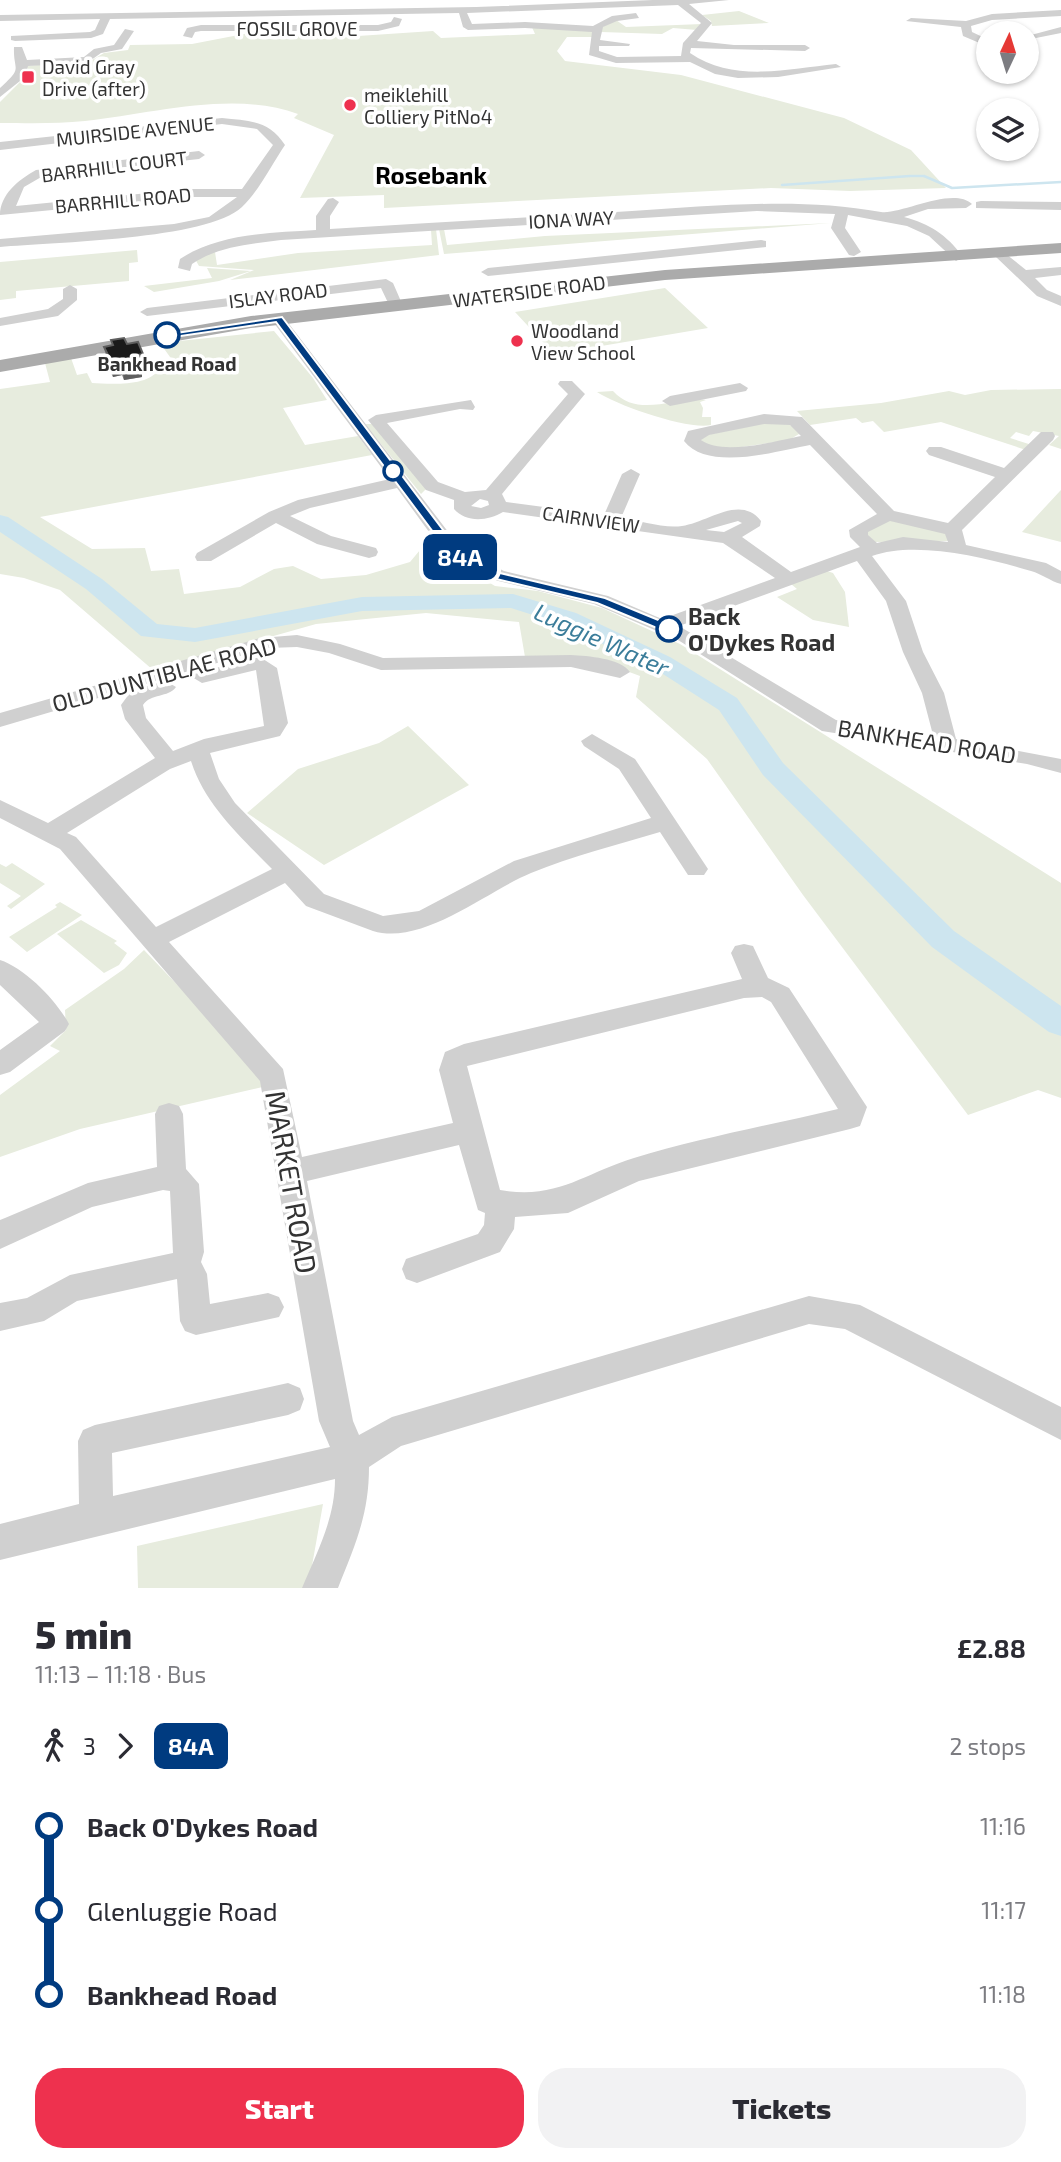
<!DOCTYPE html>
<html lang="en">
<head>
<meta charset="utf-8">
<style>
  body { margin:0; font-family:"Exo 2",sans-serif; background:#f2f2f3; color:#2b2b33; height:100vh; display:flex; flex-direction:column; font-size:26px; white-space:nowrap }
  * { box-sizing:border-box; margin:0 }
  p { font-size:23px; color:#7c7c81 }
  .icon { flex:none; width:38px; height:38px; fill:none; stroke:currentColor; stroke-width:2; stroke-linecap:round; stroke-linejoin:round }
  .map { position:relative; height:1588px; overflow:hidden }
  .panel { display:flex; flex-direction:column; background:#fff; flex:1 }
  .panel>* { flex:none }
  .badge { padding:0 14px; border-radius:10px; font-size:24px; line-height:46px }
  .needle { width:46px; rotate:4deg }
  .controls { position:absolute; left:976px; top:21px; display:grid; gap:14px }
  .controls a { display:grid; place-items:center; width:63px; height:63px; border-radius:50%; background:#fff; box-shadow:0 2px 5px #0004; font-size:35px }
  .map>.badge { position:absolute; translate:-50% -50%; box-shadow:0 0 0 4px #fff }
  .legs { display:flex; align-items:center; gap:10px; height:77px; padding:0 35px; font-size:23px }
  .legs p { margin-inline-start:auto }
  .overview { display:flex; align-items:center; justify-content:space-between; height:119px; padding:0 35px }
  h1 { font-size:38px; font-weight:800; line-height:52px }
  .cta { display:flex; gap:14px; margin-top:auto; padding:14px 35px }
  .cta a { flex:1; height:80px; border-radius:28px; background:#ee314e; color:#fff; font-size:28px; font-weight:800; line-height:80px; text-align:center }
  .cta a+a { background:#f2f2f3; color:#2b2b33 }
  ul { padding:0 35px; list-style:none }
  li { display:flex; align-items:center; gap:24px; height:84px; font-size:26px }
  li i { display:grid; place-items:center; width:10px; height:100%; margin:0 9px; background:currentColor }
  li i::after { content:''; width:18px; height:18px; margin:-9px; border:5px solid; border-radius:50%; background:#fff }
  li p { margin-inline-start:auto }
  li:first-child i { background:linear-gradient(#0000 50%,currentColor 0) }
  li:last-child i { background:linear-gradient(currentColor 50%,#0000 0) }
  .map>svg:first-child { display:block }
</style>
</head>
<body>
<div class="map">
<svg width="1061" height="1588" viewBox="0 0 1061 1588">
  <rect width="100%" height="100%" fill="#fff"/>
  <!-- green -->
  <path fill="#e7ecde" d="M739 11 769 23 712 26 711 21 702 15Z
    M616 20 626 27 702 24 697 30 673 28 662 34 601 32 602 27Z
    M531 25 597 29 596 37H567L557 51 565 61 681 75 844 118 911 150 946 188 850 191 771 188 384 208V195L300 198 334 135 294 118 298 114C233 90 152 114 85 121 57 124 26 123 0 123V102L28 74 27 66 92 60 104 53 128 50 130 45 192 44 249 33 343 37 433 31 441 38 535 34Z
    M831 223 444 254 439 229H444L447 245 545 236Z
    M436 229 439 255 230 280 254 270 199 266 195 259 215 252 217 265 298 253 432 245 431 230Z
    M137 250 138 262 129 263V281L16 291V298L0 300V262Z
    M207 268 251 271 219 281 154 292 144 286 212 278Z
    M665 288 708 328 554 354 515 312Z
    M274 331 313 378 327 400 283 408 305 445 358 436 372 455 40 517 92 549 145 548 151 571 179 569 184 594 240 587 274 569 293 566 321 579 366 575 410 562 425 544 495 586 538 591 602 608 680 644 1061 883V1098L1038 1090 968 1115 803 895 707 759 636 697 640 676 605 663 525 657 519 622 426 613 316 624 153 670 60 590 24 578 0 574V389L50 382 45 363 71 358 77 375 87 373 92 383C110 384 151 387 159 368L175 364 160 343Z
    M1061 389V449L1049 445 1059 436 1033 431 1029 436 1016 432 1010 438 1032 445 1026 450 941 422 884 432 873 421 862 423 856 418 810 425 797 411 881 403 949 391 965 395 991 390Z
    M613 391C638 419 676 396 706 400L700 402 703 408 702 417H711V425C688 430 618 406 597 392Z
    M775 421 785 422 800 431 799 434 789 440 714 451 697 437Z
    M365 424H375L428 487 421 494Z
    M1061 490V542L1022 532 1060 491Z
    M888 520 944 532 950 541 875 542 863 531Z
    M827 571 833 573 845 592 849 627 813 620 777 597 797 589 791 584Z
    M408 726 469 785 324 865 247 813 298 769 379 743Z
    M12 863 45 884 11 909 7 906 21 896 0 883V864L6 867Z
    M60 902 82 915 27 952 9 937 57 907 55 905Z
    M81 920 117 941 114 943 127 953 119 965 104 973 57 934Z
    M144 950 252 1063 267 1086 80 1129 0 1157V1095L60 1051 50 1046 66 1030 65 1010 124 969Z
    M323 1504 308 1588H138L137 1546Z"/>
  <g fill="none" stroke-linecap="round" stroke-linejoin="round">
    <!-- stream -->
    <path stroke="#cde5ef" stroke-width="2.5" d="M782 185 910 176H924L952 188 1061 182"/>
    <!-- river -->
    <path fill="#cde5ef" fill-rule="evenodd" d="M0 515 8 517 102 579 157 624 195 628 362 597 513 594 576 613 670 657 737 698 783 763 954 931 1061 1006V1036L1049 1032 932 947 763 775 719 710 652 667 558 623 511 608 362 611 195 642 141 636 86 589 0 532Z"/>
    <!-- minor -->
    <path fill="#d0d0d0" fill-rule="evenodd" d="M653 0H729L689 4 712 23 697 41 734 45H805L810 48 805 51 691 48 690 53C734 83 786 69 836 64L841 67 778 77 738 78 715 74 690 62 616 63 589 55 592 32 525 28 468 30 463 27 459 13 110 19 103 34 91 38 15 41 11 40V36L90 32 95 30 100 19 0 21V15L476 7ZM678 5 701 23 683 43 681 56 617 57 599 51V46H629L630 44 600 40 603 27 617 21 639 18 636 13 612 16 593 26 525 22 472 24 467 13Z
      M1061 10V16L992 20 971 26 972 32 989 40V47L963 36 961 27 906 21 911 18 966 21 992 14Z
      M394 17 402 19 399 26 378 31H201L195 32 192 38 183 36 187 28 201 25H378L391 22Z
      M1061 27V33L1036 38 1031 35Z
      M125 29 134 31 122 49 101 53 87 63 28 66 25 77 0 97V88C24 66 13 72 14 47H22L27 60 84 57 94 49 114 45Z
      M222 118C249 121 269 120 285 145 272 164 259 191 242 207 207 240 53 242 0 247V239L174 224 209 217 237 197H189L0 215C0 195 18 180 36 170L199 151 205 155 199 159 43 176 24 187 16 206 189 189H242L273 145 257 129 222 124 0 150V142Z
      M333 198 339 202 330 216V229C431 223 531 217 632 211 715 206 799 197 881 212 901 215 952 186 972 204L966 208 928 209 904 217C930 224 947 235 963 257L956 261 929 236 907 226 848 215 845 228 861 252 854 256 849 255 831 228 835 214 757 211 281 240C250 244 219 246 192 264L190 271 178 268 180 259C219 233 271 233 316 230V216L328 199Z
      M981 201 1061 202V210L976 208V202Z
      M761 240 766 241V247L488 276 481 272 488 268Z
      M1001 250 1026 270 1061 267V275L1035 278 1047 290 1061 296V306L1037 296 996 257 994 254Z
      M386 279 393 283 403 306 401 309H391L381 288 147 316 140 312 147 308Z
      M70 285 77 289V300L58 316 0 326V318L48 309 63 299V289Z
      M278 315 283 316 462 550 504 571 608 596 662 619 775 578 723 543 503 512C488 521 466 523 454 509V500L426 490 368 420 376 415 471 400 475 407 473 410 460 409 387 423 438 482 465 492 486 490 568 394 558 384 560 381H572L585 394 502 494 506 502 604 515 622 474 631 469 640 474 621 518C639 520 664 529 682 526 707 523 740 494 761 521L760 526 742 537 791 572 860 547 850 537 849 530 877 514 810 445C777 451 708 472 684 441L688 431 764 414 802 417 894 511 948 523 995 477 929 455 926 451 929 447H941L1004 468 1041 432H1053L1055 436 1053 440 962 530 966 545 1046 563 1061 571V584C1050 581 1042 574 1031 571 988 558 916 540 872 556L906 601 923 652 944 693 956 739 1061 759V773L1027 764 822 731 678 640 594 604 490 579 448 558 397 488 310 508 290 516 331 536 376 548 378 552 376 556 369 558 317 544 276 523 211 561H197L195 557 197 553 269 512 298 500 390 479 271 319ZM764 424 790 425 801 436C776 441 722 456 701 440L709 435ZM480 499 488 501 489 505 481 508 471 506ZM738 521 742 523 724 532 706 530ZM890 521 945 534 948 542 903 537 877 543 868 535V532ZM857 561 886 601 903 652 922 693 933 735 836 720 679 626Z
      M740 383 748 388 746 391 670 406 662 401 670 396Z
      M297 635 340 644 383 658 571 655C588 656 620 658 630 672L620 678 571 667 381 670 329 653 297 647 268 648 0 727V713L260 638Z
      M260 657 277 668 288 723 280 736 210 753 219 779 235 803 324 894 383 916 419 911 514 861 651 818 619 769 584 746 581 741 592 734 635 759 708 869 704 875H688L660 832C617 845 572 856 531 873 487 891 423 946 373 931L306 906 285 883 169 942 283 1069 302 1157 453 1123 439 1070 445 1052 464 1044 742 979 731 953 735 946 744 944 753 946 768 978 789 988 867 1107 860 1126 850 1129 639 1181 568 1213 515 1217 514 1229 500 1252 417 1283 406 1279 402 1269 406 1259 478 1234 484 1225 485 1213 478 1210 459 1145 307 1181 353 1421 359 1435 392 1417 809 1296 860 1305 1061 1407V1440L845 1329 809 1324 401 1446 369 1467C369 1515 355 1545 338 1588H302C317 1552 335 1519 335 1479L0 1560V1524L79 1504 78 1441 83 1430 95 1425 288 1383 300 1388 304 1399 300 1410 288 1415 112 1453 113 1496 330 1447 319 1421 260 1081 60 849 0 818V800L48 823 155 758 125 719 121 705 132 690 166 681 176 687C168 698 151 693 143 705L146 718 173 751 204 739 264 726 256 670 202 683 192 677 195 673ZM191 761C205 805 240 836 272 869L156 927 76 837 67 833 170 769ZM762 997 771 1002 838 1109C770 1125 700 1138 634 1158 584 1173 558 1200 500 1190L467 1066 744 998Z
      M0 960C25 968 57 1001 69 1024L65 1031 10 1072 0 1075V1050L39 1022 0 985Z
      M169 1103 179 1106 183 1114 186 1169 199 1184 204 1252 201 1262 207 1274 210 1304 268 1293 279 1297 284 1307 279 1317 196 1335 185 1331 180 1321 177 1279 77 1301 44 1321 0 1331V1303L27 1298 70 1275 173 1253 170 1191 163 1190 92 1207 0 1249V1220L5 1218 88 1183 157 1167 155 1114 159 1106Z"/>
    <!-- major -->
    <path fill="#ababab" fill-rule="evenodd" d="M1061 243V253L665 280 251 328 0 372V360L251 316 665 270Z"/>
  </g>
  <!-- wall -->
  <path fill="#8c8c8c" d="M111 340 127 344 143 354 146 372H142V377L124 380 122 375 113 377 107 364 104 347 112 346Z"/>
  <!-- shaded-wall -->
  <path fill="#5f5f5f" d="M143 354 146 372H142V377L124 380 121 362 137 355Z
    M119 358 122 375 113 377 110 359Z"/>
  <!-- building -->
  <path fill="#1a1a1a" stroke="#5f5f5f" stroke-width="2" d="M124 338 127 344 138 342 143 354 137 355 139 359 121 362 119 358 110 359 104 347 113 345 111 340Z"/>
  <!-- line-1 -->
  <path fill="#003b80" stroke="#fff" stroke-width="2" d="M282 317 459 551 500 573 605 598 673 626V631H664L597 603 492 578 451 556 276 322 167 338 163 335Z"/>
  <!-- markers -->
  <g fill="#ee314e" stroke="#fff" stroke-width="2.5">
    <rect x="21" y="70" width="14" height="14" rx="3.5"/>
    <circle cx="350" cy="105" r="7"/>
    <circle cx="517" cy="341" r="7"/>
  </g>
  <g fill="#fff" stroke="#003b80" stroke-width="3.5">
    <circle cx="167" cy="335" r="12"/>
    <circle cx="393" cy="471" r="9"/>
    <circle cx="669" cy="629" r="12"/>
  </g>
  <g text-anchor="middle" dominant-baseline="central" stroke-width="7" stroke-linejoin="round" paint-order="stroke">
    <!-- far-street labels -->
    <g font-size="19" fill="#333" stroke="#fff">
      <text x="297" y="28">FOSSIL GROVE</text>
      <text transform="translate(135 131) rotate(-6)">MUIRSIDE AVENUE</text>
      <text transform="translate(114 166) rotate(-7)">BARRHILL COURT</text>
      <text transform="translate(123 200) rotate(-5)">BARRHILL ROAD</text>
      <text transform="translate(571 219) rotate(-3)">IONA WAY</text>
      <text transform="translate(529 291) rotate(-7)">WATERSIDE ROAD</text>
      <text transform="translate(278 295) rotate(-7)">ISLAY ROAD</text>
      <text transform="translate(591 519) rotate(8)">CAIRNVIEW</text>
    </g>
    <!-- far-poi labels -->
    <g font-size="19" fill="#333" stroke="#fff" text-anchor="start">
      <text x="42" y="66">David Gray<tspan x="42" dy="22">Drive (after)</tspan></text>
      <text x="364" y="94">meiklehill<tspan x="364" dy="22">Colliery PitNo4</tspan></text>
      <text x="531" y="330">Woodland<tspan x="531" dy="22">View School</tspan></text>
    </g>
    <!-- far-stop labels -->
    <g font-size="19" font-weight="bold" fill="#333" stroke="#fff">
      <text x="167" y="363">Bankhead Road</text>
    </g>
    <!-- stop labels -->
    <g font-size="23" font-weight="bold" fill="#333" stroke="#fff" text-anchor="start">
      <text x="688" y="616">Back<tspan x="688" dy="26">O'Dykes Road</tspan></text>
    </g>
    <!-- street labels -->
    <g font-size="23" fill="#333" stroke="#fff">
      <text transform="translate(164 674) rotate(-15)">OLD DUNTIBLAE ROAD</text>
      <text transform="translate(927 741) rotate(9)">BANKHEAD ROAD</text>
    </g>
    <!-- far-district labels -->
    <g font-size="24" font-weight="bold" fill="#000" stroke="#fff">
      <text x="431" y="174">Rosebank</text>
    </g>
    <!-- water labels -->
    <g font-size="24" font-style="italic" fill="#3b7d9a" stroke="#fff">
      <text transform="translate(602 639) rotate(24)">Luggie Water</text>
    </g>
    <!-- near-street labels -->
    <g font-size="28" fill="#333" stroke="#fff">
      <text transform="translate(292 1182) rotate(80)">MARKET ROAD</text>
    </g>
  </g>
</svg>
<div class="controls">
<a><svg class="needle" viewBox="-14 -14 28 28"><path d="M0-13l5 13h-10z" fill="#e53935"/><path d="M0 13l5-13h-10z" fill="#7c7c81"/></svg></a>
<a><svg class="icon" aria-label="layers" viewBox="0 0 24 24"><path d="M12 4l9 5-9 5-9-5zM3 14l9 5 9-5"/></svg></a>
</div>
<b class="badge" style="left:460px;top:557px;background:#003b80;color:#fff">84A</b>
</div>
<section class="panel">
<div class="overview"><div><h1>5 min</h1><p>11:13 – 11:18 · Bus</p></div><b>£2.88</b></div>
<div class="legs"><svg class="icon" aria-label="walk" viewBox="0 0 24 24"><circle cx="13" cy="4" r="2"/><path d="M13 8l-2 6 4 7M11 14l-3 7M7 12l3-4h3l4 4"/></svg>3<svg class="icon" aria-label="forward" viewBox="0 0 24 24"><path d="M9 5l7 7-7 7"/></svg><b class="badge" style="background:#003b80;color:#fff">84A</b><p>2 stops</p></div>
<ul>
<li><i style="color:#003b80"></i><b>Back O'Dykes Road</b><p>11:16</p></li>
<li><i style="color:#003b80"></i><span>Glenluggie Road</span><p>11:17</p></li>
<li><i style="color:#003b80"></i><b>Bankhead Road</b><p>11:18</p></li>
</ul>
<div class="cta"><a>Start</a><a>Tickets</a></div>
</section>
</body>
</html>
